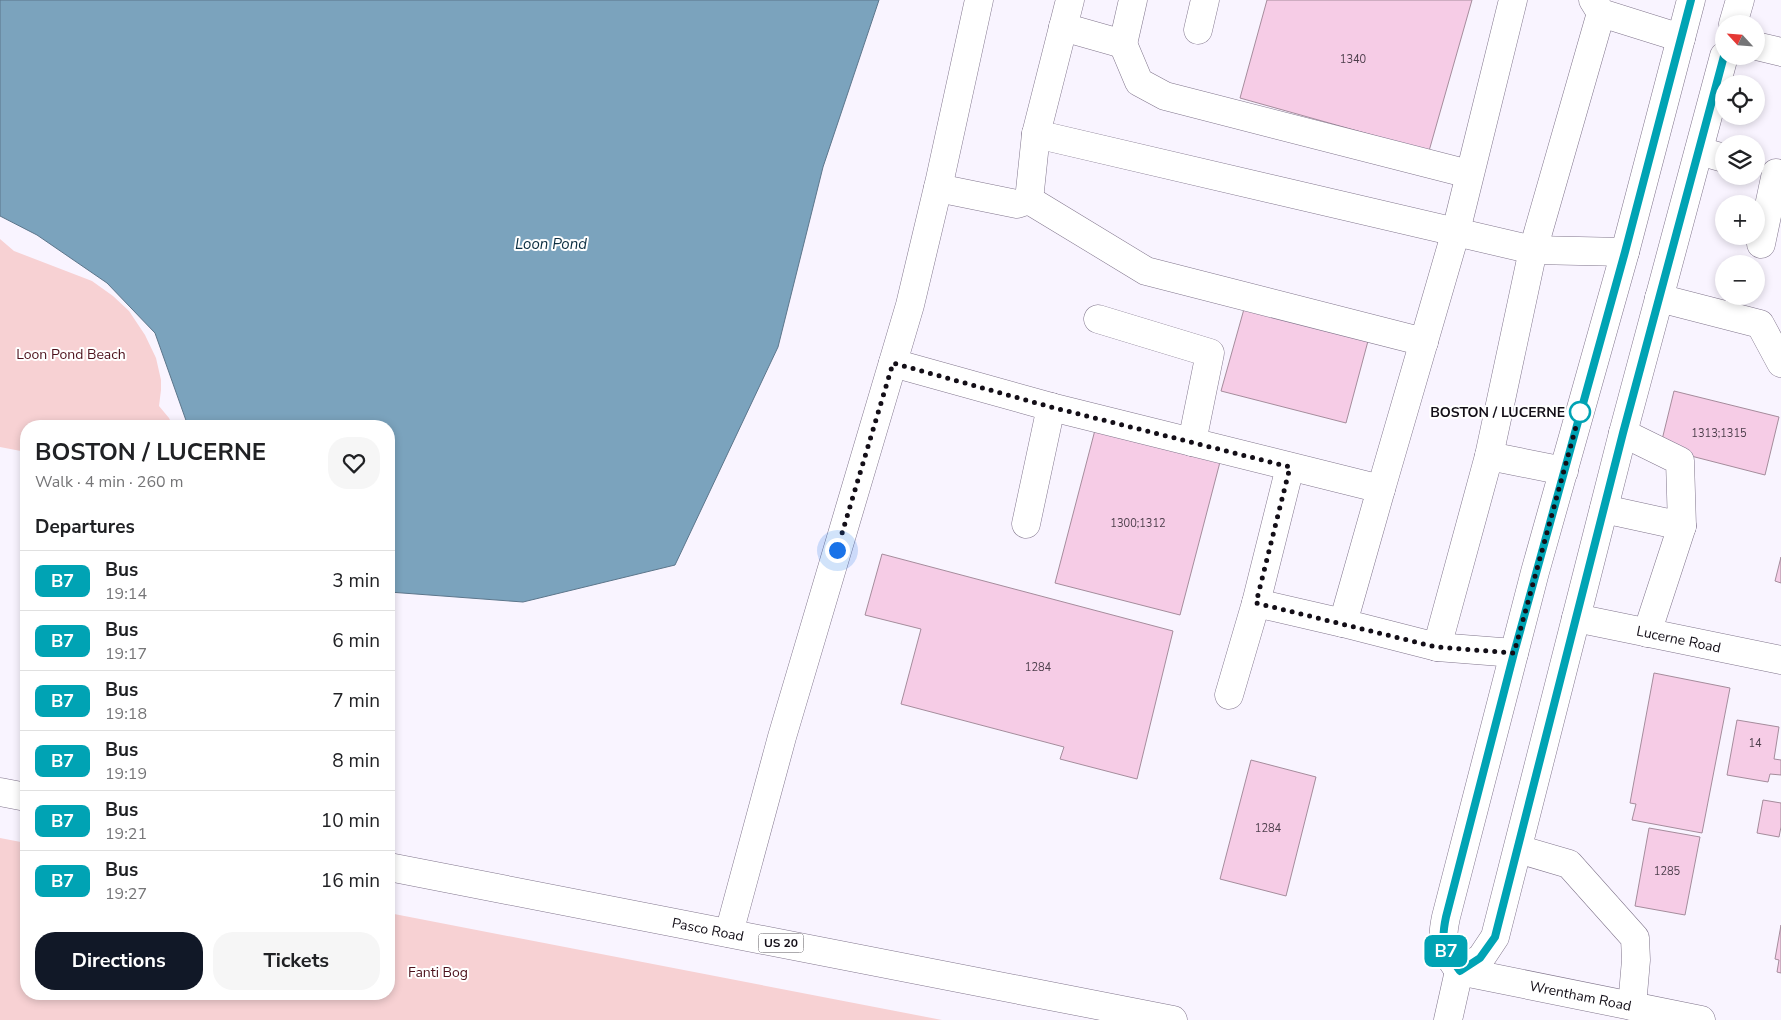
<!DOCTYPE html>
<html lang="en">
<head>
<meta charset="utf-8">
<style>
  body { margin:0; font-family:"Nunito Sans",sans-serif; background:#f6f6f6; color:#202124; height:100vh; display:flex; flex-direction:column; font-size:19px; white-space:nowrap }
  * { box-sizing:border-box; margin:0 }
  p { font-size:16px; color:#757577 }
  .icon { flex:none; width:28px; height:28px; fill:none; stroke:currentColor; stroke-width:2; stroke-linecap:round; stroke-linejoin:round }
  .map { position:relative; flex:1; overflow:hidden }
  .details { position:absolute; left:20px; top:420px; width:375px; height:580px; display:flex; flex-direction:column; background:#fff; border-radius:20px; box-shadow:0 2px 8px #0003 }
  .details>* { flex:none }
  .badge { padding:0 10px; border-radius:8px; font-size:18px; line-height:32px }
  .needle { width:32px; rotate:296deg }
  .buttons { position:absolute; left:1715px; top:15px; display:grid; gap:10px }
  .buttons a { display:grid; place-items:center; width:50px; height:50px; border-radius:50%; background:#fff; box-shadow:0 2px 8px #0003; font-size:25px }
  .you { position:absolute; width:25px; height:25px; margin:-12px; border:4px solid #fff; border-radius:50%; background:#1a73e8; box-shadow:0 0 0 8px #1a73e833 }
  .map>.badge { position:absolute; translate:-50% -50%; box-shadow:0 0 0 2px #fff }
  h2 { padding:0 15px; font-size:19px; line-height:45px }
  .round { display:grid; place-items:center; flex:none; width:52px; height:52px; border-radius:20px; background:#f6f6f6 }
  .summary { display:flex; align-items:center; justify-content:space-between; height:85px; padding:0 15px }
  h1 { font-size:24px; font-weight:700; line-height:38px }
  .primary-button { display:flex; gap:10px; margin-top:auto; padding:10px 15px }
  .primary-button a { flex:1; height:58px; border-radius:20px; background:#111827; color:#fff; font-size:20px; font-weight:700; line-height:58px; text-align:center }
  .primary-button a+a { background:#f6f6f6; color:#202124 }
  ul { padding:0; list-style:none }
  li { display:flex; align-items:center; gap:15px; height:60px; padding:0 15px; border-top:1px solid #e0e0e0 }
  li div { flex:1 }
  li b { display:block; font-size:19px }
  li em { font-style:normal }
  li .badge { min-width:55px; font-weight:700; text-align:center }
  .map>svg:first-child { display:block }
</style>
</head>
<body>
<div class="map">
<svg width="1781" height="1020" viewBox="0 0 1781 1020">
  <rect width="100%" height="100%" fill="#f9f4ff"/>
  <!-- green -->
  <path fill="#f7d1d3" d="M0 239 14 251 92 281 113 296 129 311 145 335 156 358 161 380V390L159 406 169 418 173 426H26V452L0 447Z
    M0 838 26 843V994H389V913L942 1020H0Z"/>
  <!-- water -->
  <path fill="#7ba3bd" stroke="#5c768b" d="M0 0H879L823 167 778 347 675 565 523 602 389 592V426H188L155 333 107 283 37 235 0 216Z"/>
  <!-- building -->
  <path fill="#f6cce6" stroke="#a58c9c" d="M1267 0H1472L1429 151 1240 98Z
    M1244 309 1368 341 1346 423 1221 391Z
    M1674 391 1779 417 1765 475 1660 448Z
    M1095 430 1220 462 1180 615 1055 583Z
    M882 554 1173 631 1137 779 1060 759 1064 747 901 704 921 629 865 615Z
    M1781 557V583L1775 581Z
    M1654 673 1730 688 1702 833 1632 820 1636 804 1630 803Z
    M1737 720 1779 727 1774 759 1781 760V775L1770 774 1768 782 1727 775Z
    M1251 760 1316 777 1286 896 1220 879Z
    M1763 800 1781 803V827L1779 837 1757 833Z
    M1649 828 1700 837 1685 915 1635 906Z
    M1781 925V973L1777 972 1779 960 1775 959Z"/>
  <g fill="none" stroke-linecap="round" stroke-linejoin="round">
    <!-- minor casing -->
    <g stroke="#80758c" stroke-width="29">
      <g id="minor">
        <path d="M1070 0 1036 134 1533 250 1625 252"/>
        <path d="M1593 0 1601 13 1681 38"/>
        <path d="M1063 27 1123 44 1133 0"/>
        <path d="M1198 30 1205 0"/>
        <path d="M1123 44 1139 82 1165 96 1469 174"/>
        <path d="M1756 46 1781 52"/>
        <path d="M1699 151 1724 158"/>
        <path d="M938 188 1017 204 1029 200 1036 134"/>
        <path d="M1029 200 1146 271 1424 342"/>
        <path d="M1761 244 1776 173"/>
        <path d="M1659 298 1760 324 1781 363"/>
        <path d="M1098 319 1210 353 1192 442"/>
        <path d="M893 363 1051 407 1381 489 1343 623 1437 647 1489 456 1564 471"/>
        <path d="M1489 456 1533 250 1601 13"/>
        <path d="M1381 489 1456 231 1513 0"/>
        <path d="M1604 509 1682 526 1680 461 1623 433"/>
        <path d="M1026 524 1051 407"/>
        <path d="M1256 603 1290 467"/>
        <path id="s1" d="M1576 618 1781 660"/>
        <path d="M1647 633 1682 526"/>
        <path d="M1437 647 1514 653"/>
        <path d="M1229 695 1256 603 1343 623"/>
        <path d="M1518 849 1569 864 1635 938 1636 960 1632 1006"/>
        <path d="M729 933 782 737 910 305 940 179 979 0"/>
        <path id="s2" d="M1459 971 1701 1020"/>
      </g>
    </g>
    <!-- major casing -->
    <g stroke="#80758c" stroke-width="29">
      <g id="major">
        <path d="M1733 24 1740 0"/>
        <path d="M0 792 26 797"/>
        <path id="s3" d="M389 867 1173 1020"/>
        <path d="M1459 971C1444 949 1440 945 1446 917L1535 572 1625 252 1691 0"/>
        <path d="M1448 1020 1459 971 1481 958 1495 937 1623 433 1724 56"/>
      </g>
    </g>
    <!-- minor -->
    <use href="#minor" stroke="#fff" stroke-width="28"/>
    <!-- major -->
    <use href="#major" stroke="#fff" stroke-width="28"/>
  </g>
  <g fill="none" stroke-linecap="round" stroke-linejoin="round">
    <!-- line casing -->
    <g stroke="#fff" stroke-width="11">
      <path id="line" d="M1691 0 1625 252 1514 653 1446 917C1440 945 1444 949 1460 971L1480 958 1495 937 1623 433 1724 56"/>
    </g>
    <!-- line -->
    <use href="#line" stroke="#00a3b4" stroke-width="8"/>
    <!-- walk -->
    <path stroke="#130e17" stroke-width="5" stroke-dasharray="0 9" d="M837 550 893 363 1051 407 1290 467 1256 603 1436 647 1514 653 1580 412"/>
  </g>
  <!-- markers -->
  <circle fill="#fff" stroke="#00a3b4" stroke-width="2.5" cx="1580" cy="412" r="10"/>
  <g text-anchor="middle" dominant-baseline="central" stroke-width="4" stroke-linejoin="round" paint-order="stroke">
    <!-- number labels -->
    <g font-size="11" fill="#4c3e4b">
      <text x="1353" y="59">1340</text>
      <text x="1719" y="433">1313;1315</text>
      <text x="1138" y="523">1300;1312</text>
      <text x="1038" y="667">1284</text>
      <text x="1755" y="743">14</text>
      <text x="1268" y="828">1284</text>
      <text x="1667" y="871">1285</text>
    </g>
    <!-- shield labels -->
    <rect fill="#fff" stroke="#5a565d" stroke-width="1" x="758.5" y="933.5" width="45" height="19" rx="4"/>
    <g font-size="12" font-weight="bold" fill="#130e17">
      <text x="781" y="943">US 20</text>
    </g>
    <!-- park labels -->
    <g font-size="14" fill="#4c111b" stroke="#fff">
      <text x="71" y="354">Loon Pond Beach</text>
      <text x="438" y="972">Fanti Bog</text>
    </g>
    <!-- stop labels -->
    <g font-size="14" font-weight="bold" fill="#130e17" stroke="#fff" text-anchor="end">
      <text x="1565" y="412">BOSTON / LUCERNE</text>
    </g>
    <!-- street labels -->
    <g font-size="14" fill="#130e17" stroke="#fff">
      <text stroke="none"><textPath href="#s1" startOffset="105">Lucerne Road</textPath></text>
      <text stroke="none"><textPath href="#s3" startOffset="325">Pasco Road</textPath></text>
      <text stroke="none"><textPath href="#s2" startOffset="124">Wrentham Road</textPath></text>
    </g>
    <!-- water labels -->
    <g font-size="15" font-style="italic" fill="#0b2e41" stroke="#fff">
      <text x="551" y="244">Loon Pond</text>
    </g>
  </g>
</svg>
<div class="buttons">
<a><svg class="needle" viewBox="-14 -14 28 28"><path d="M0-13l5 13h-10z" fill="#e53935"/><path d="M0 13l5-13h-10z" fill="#757577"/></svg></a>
<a><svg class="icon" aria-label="locate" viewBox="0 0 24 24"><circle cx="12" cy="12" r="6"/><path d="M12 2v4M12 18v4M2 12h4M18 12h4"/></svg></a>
<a><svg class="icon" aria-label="layers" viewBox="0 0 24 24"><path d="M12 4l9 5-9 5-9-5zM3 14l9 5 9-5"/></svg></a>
<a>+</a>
<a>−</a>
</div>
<div class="you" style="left:837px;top:550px"></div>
<b class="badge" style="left:1446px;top:951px;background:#00a3b4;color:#fff">B7</b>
<section class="details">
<div class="summary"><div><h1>BOSTON / LUCERNE</h1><p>Walk · 4 min · 260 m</p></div><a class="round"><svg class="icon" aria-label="heart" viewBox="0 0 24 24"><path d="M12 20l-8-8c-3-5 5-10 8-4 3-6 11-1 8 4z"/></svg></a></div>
<h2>Departures</h2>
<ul>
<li><span class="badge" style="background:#00a3b4;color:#fff">B7</span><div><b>Bus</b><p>19:14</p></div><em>3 min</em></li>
<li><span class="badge" style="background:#00a3b4;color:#fff">B7</span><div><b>Bus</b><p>19:17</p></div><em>6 min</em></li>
<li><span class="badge" style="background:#00a3b4;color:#fff">B7</span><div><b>Bus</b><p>19:18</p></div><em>7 min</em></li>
<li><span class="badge" style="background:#00a3b4;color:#fff">B7</span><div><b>Bus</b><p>19:19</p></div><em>8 min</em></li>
<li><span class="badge" style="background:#00a3b4;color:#fff">B7</span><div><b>Bus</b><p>19:21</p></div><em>10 min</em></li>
<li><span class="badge" style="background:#00a3b4;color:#fff">B7</span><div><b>Bus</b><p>19:27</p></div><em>16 min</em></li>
</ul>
<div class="primary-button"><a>Directions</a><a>Tickets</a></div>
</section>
</div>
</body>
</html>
